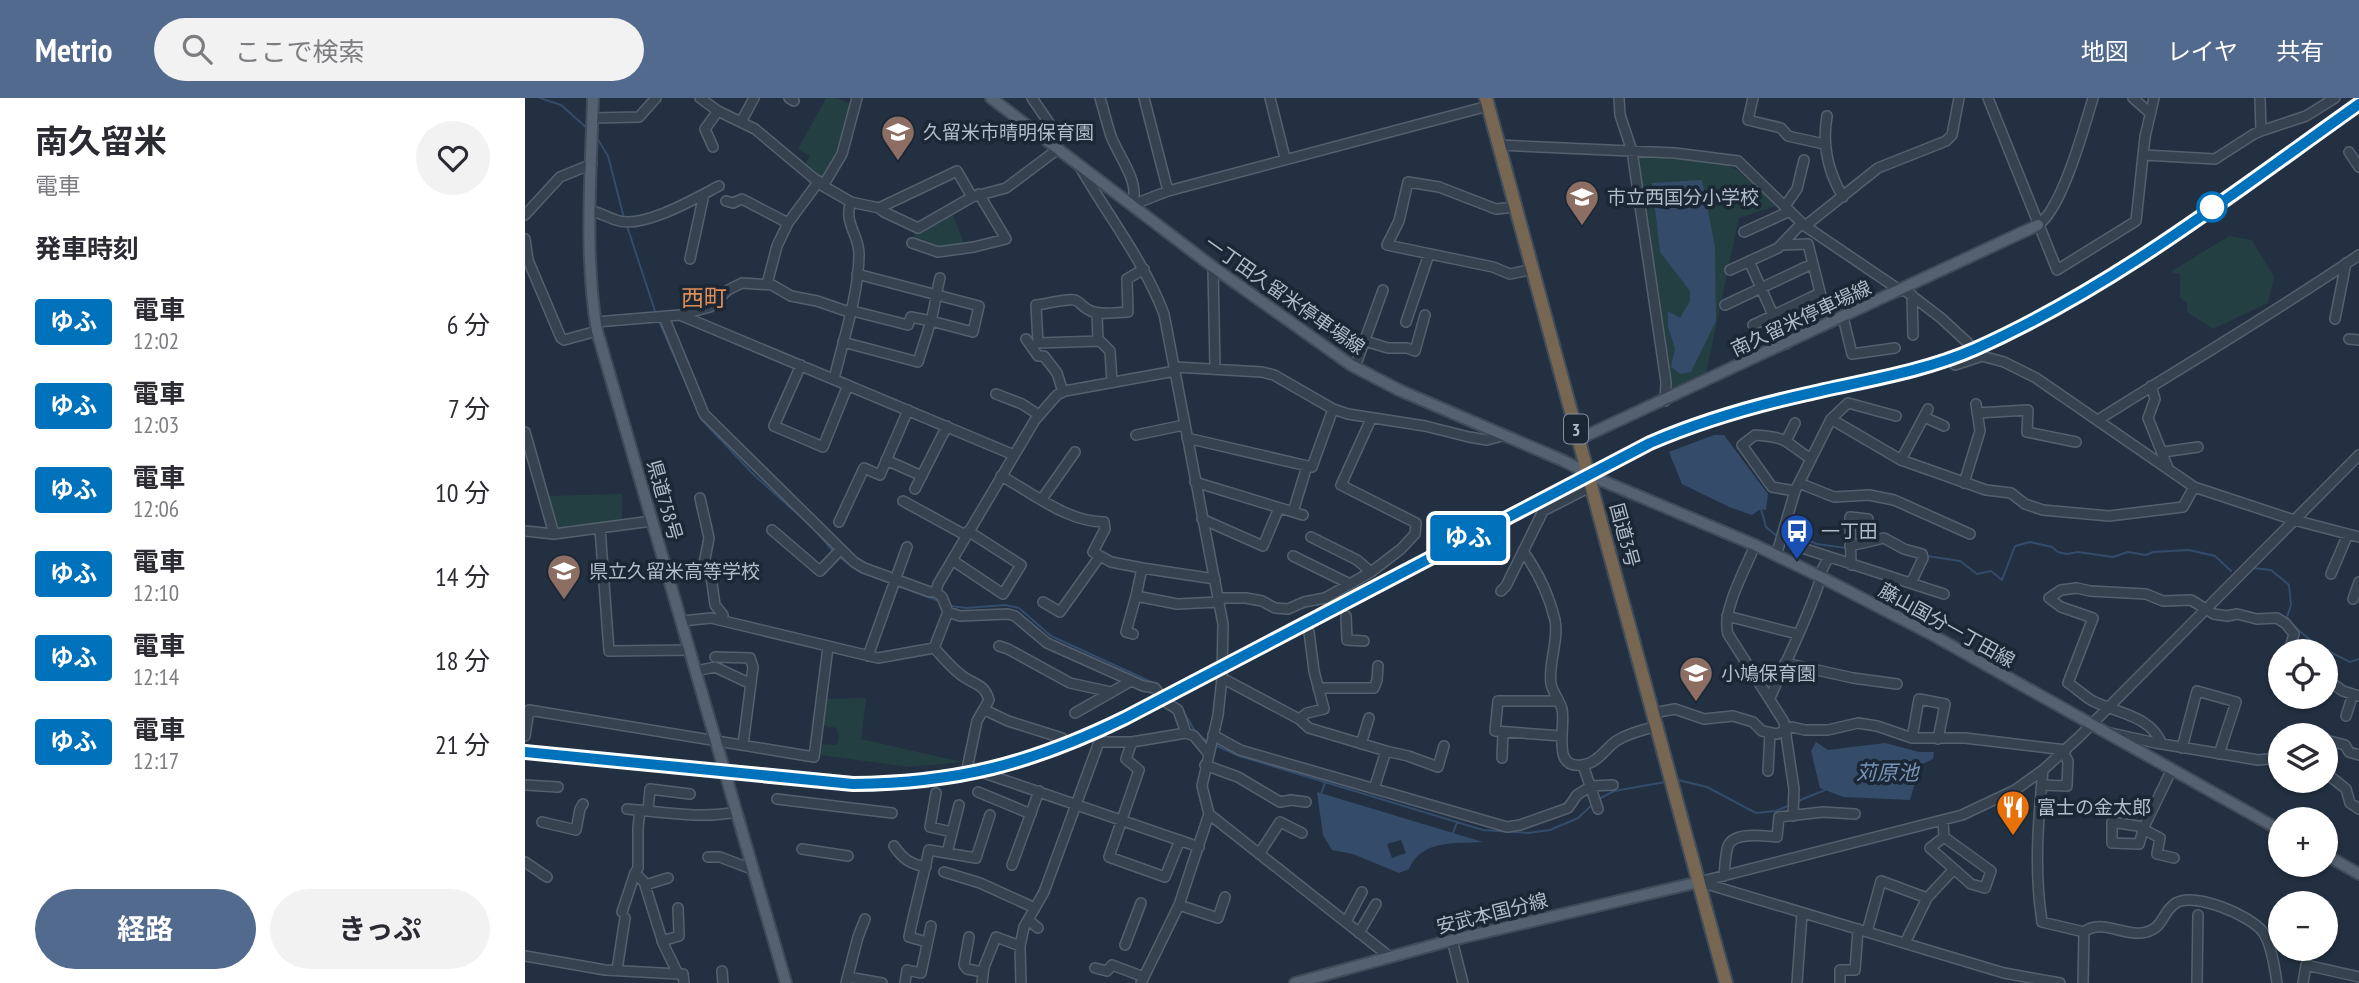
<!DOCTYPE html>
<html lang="ja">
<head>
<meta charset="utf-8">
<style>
  body { margin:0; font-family:"PT Sans Narrow","Noto Sans JP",sans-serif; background:#f2f2f3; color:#2b2b33; height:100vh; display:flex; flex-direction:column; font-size:26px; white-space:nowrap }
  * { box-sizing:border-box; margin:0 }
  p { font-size:23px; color:#7c7c81 }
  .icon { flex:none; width:38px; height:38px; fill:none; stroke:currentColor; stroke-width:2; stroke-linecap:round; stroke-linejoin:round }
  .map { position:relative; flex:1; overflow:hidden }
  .side { display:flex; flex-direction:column; background:#fff; width:525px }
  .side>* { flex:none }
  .badge { padding:0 14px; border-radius:5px; font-size:24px; line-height:46px }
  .tools { position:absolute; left:1743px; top:541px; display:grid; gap:14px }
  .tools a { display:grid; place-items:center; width:70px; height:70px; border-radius:50%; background:#fff; box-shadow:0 2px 5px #0004; font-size:35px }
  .map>.badge { position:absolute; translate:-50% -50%; box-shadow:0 0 0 4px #fff }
  h2 { padding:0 35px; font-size:26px; line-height:63px }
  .round { display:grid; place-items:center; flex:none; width:74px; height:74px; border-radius:37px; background:#f2f2f3 }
  .summary { display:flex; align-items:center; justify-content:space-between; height:119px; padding:0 35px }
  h1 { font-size:33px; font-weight:700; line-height:52px }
  .action { display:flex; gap:14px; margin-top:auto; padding:14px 35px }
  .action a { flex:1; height:80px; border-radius:42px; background:#536a8f; color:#fff; font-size:28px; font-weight:700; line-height:80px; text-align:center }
  .action a+a { background:#f2f2f3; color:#2b2b33 }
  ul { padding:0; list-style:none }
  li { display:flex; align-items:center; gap:21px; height:84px; padding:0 35px }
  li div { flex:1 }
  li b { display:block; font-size:26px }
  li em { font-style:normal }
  li .badge { min-width:77px; font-weight:700; text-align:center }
  header { display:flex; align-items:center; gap:42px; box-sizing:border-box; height:98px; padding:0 35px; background:#536a8f; color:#fff }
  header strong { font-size:33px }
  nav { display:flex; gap:38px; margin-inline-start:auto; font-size:24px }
  .search { width:490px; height:63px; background:#f2f2f3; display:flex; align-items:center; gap:18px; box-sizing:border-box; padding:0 24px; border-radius:38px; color:#7c7c81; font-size:26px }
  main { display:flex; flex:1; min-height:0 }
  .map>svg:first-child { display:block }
</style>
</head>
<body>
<header>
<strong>Metrio</strong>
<div class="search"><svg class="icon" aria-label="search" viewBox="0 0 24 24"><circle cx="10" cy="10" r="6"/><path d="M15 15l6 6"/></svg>ここで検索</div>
<nav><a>地図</a><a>レイヤ</a><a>共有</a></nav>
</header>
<main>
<section class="side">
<div class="summary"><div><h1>南久留米</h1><p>電車</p></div><a class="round"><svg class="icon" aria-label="heart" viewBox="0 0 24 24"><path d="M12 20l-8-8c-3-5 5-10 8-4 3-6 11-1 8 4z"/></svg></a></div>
<h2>発車時刻</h2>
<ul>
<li><span class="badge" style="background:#0072bc;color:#fff">ゆふ</span><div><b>電車</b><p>12:02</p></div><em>6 分</em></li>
<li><span class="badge" style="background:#0072bc;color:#fff">ゆふ</span><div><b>電車</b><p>12:03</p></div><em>7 分</em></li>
<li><span class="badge" style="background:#0072bc;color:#fff">ゆふ</span><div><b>電車</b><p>12:06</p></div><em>10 分</em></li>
<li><span class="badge" style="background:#0072bc;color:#fff">ゆふ</span><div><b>電車</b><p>12:10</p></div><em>14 分</em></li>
<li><span class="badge" style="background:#0072bc;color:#fff">ゆふ</span><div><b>電車</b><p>12:14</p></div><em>18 分</em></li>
<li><span class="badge" style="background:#0072bc;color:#fff">ゆふ</span><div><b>電車</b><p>12:17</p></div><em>21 分</em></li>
</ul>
<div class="action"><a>経路</a><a>きっぷ</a></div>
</section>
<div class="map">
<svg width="1834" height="885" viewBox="0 0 1834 885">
  <rect width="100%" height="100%" fill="#223041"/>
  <!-- green -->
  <path fill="#243f42" d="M301 0H312L329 7 318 46 297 82 279 69 285 58 273 51Z
    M1111 54 1188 61 1212 72 1253 107 1214 120 1180 280 1143 290Z
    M428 117 440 147 412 151 390 143 389 134Z
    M1704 138 1727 142 1749 179 1743 205 1688 231 1662 214V205L1655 200V176L1647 175V173Z
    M97 396V424L33 432 22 398Z
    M341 600 336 641 437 664 385 669 287 656 289 646 312 647 314 637 311 630 293 626 297 601Z"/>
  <!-- water -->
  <path fill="#344c69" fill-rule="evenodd" d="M1177 82 1190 149 1191 223 1166 274 1155 276 1146 269 1150 251 1143 229V213L1155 220 1165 203V193L1135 154 1127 85Z
    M1189 337H1199L1243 396 1241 412 1236 411 1227 417 1204 409 1157 386 1144 354Z
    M1291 644 1303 652 1360 645 1394 654H1409L1408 661 1395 667 1385 702 1318 699 1295 690 1286 653Z
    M792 694 958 744C930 746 897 741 884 771L874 775 828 756 807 752 798 737ZM876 742 881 755 867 760 862 746Z"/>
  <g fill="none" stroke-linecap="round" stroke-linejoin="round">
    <!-- stream -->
    <path stroke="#344c69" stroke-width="2" d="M15 0 36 7 63 31
      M72 40 83 58 99 120
      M102 128 131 216
      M133 221 177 322 229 377 288 430 308 453
      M1236 411 1241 429 1252 438
      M1261 442 1270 437 1292 446 1321 450
      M1402 458 1435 463 1452 476 1466 473 1477 482 1490 448 1505 444 1527 449 1533 454 1542 456 1553 454 1588 459 1603 454 1621 457 1628 454 1664 452 1690 458 1706 473
      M314 459 335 474 365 485
      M1728 470 1746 472 1764 487 1766 507 1762 519C1778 541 1801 552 1825 564L1834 561
      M373 488 414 503
      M426 508 441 510 480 507 494 510 526 538 635 588 642 600
      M656 609 671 635 682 643
      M690 647 714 658 958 732 1003 735 1025 732 1053 720 1068 706
      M1153 682 1182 689 1231 715 1251 713 1265 707
      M796 696 800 685
      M1072 702 1089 693 1140 684
      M1273 703 1300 692
      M928 735 932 724"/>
    <!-- minor casing -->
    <g stroke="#54606e" stroke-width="12">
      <path id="minor" d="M175 0 193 13 230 31 298 88 326 104 354 110 359 114 393 130 447 99 481 90 533 51 529 32 507 0
        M264 0 269 3
        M575 0C579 13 582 26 586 38 594 60 616 84 607 107
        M619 0 643 93
        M745 0 760 60
        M1094 0 1095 17 1107 53 1141 284 1140 303
        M1228 0 1223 22 1256 30 1263 38 1299 46
        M1463 0 1532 172 1611 123 1620 39 1629 0
        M1608 0 1625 15
        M1302 18C1297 47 1303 74 1318 99
        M68 20 114 19 131 0
        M216 24 229 0
        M1736 33 1781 18 1810 0
        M974 47 1150 55 1213 63 1280 128 1376 193
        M188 49 180 31 193 13
        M1824 54 1834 69
        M1619 57 1690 61 1729 36 1736 33 1735 0
        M555 69C583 118 619 163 639 216L698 526 697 580 693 617 677 688 684 716 865 859
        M298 88 317 56 332 0
        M201 103 208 105 217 101 263 125
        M607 107 643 93 963 8
        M1260 108 1272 91 1279 62
        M991 109 971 111 914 89 883 84 874 123 862 147 968 169 985 176 1008 171
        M354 110 432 73 447 99
        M66 113C76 115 82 119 91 122 117 132 171 100 194 88
        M0 117 35 79 67 66
        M1513 127C1537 111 1559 30 1568 0
        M1280 128 1353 70 1421 43 1427 37 1434 0
        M1219 134 1265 113
        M0 141 3 162 36 240 39 242 72 233
        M387 145 413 154 449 149 481 141 454 96
        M1258 147 1283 146 1298 206 1312 222
        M165 161 179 96
        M1224 163 1261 246
        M688 169 690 270
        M1205 172 1253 150 1277 125
        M332 176 454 208 448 234 406 223C410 208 411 195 415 180
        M242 186 252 148 263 125 294 83
        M1378 191 1416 220 1457 258 1479 264 1511 280 1669 389 1769 422 1834 439
        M1387 197 1388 237
        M1200 207 1287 166
        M572 215 573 243
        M155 217 185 209 203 192 217 185 247 187 266 198 292 203 324 214
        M139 219 179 316 329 464 339 470 405 494H411
        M1318 219 1327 256 1370 250
        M1810 221 1821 165
        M71 224 155 217 489 357
        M881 224 904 156
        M1228 227 1295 195
        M501 241 513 258H519L532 275 538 294
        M1824 241 1834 242
        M840 243 863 250H882L890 253 900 217
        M318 244 393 264 406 223 386 219 383 227 324 212
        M276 267 249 328 298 349 323 287
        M1430 267 1457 258
        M650 269 737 274 749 277 808 311 823 316 900 328 944 339 962 342 981 337
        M830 269 858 192
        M309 281C318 243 334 195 334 156 334 136 318 125 326 104
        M587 284 585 253 575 243 513 245 511 207C522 206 541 200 550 202 555 204 559 210 564 212 574 218 591 214 603 214L602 181 619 171
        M1626 288 1630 301 1623 320 1643 370
        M471 296 497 306 514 317
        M1452 315 1503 312 1502 334 1551 344
        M1399 319 1419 328
        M1306 321 1323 305 1371 318
        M1573 322C1660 267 1749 215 1834 157
        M0 334 29 436
        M611 337 659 327
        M662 340 787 369 808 311
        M1261 343 1270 325
        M1638 354 1673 349
        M361 362 397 378
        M1376 362 1403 311
        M476 378C508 395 542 424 579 424L580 431 568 454 586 464 617 470 611 498 652 506 694 504
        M670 384 778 417
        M1274 385 1309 399 1344 397 1369 402 1445 436
        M1439 385 1455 333 1451 306
        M390 391 422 328
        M1270 393 1247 389 1217 347 1230 337C1240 338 1252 338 1260 343 1269 348 1276 355 1285 360
        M175 400 184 440 179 466 186 478 190 507 198 517 197 522
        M517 401 550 354
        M378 403 440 437
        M768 414 782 368
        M677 421 738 448 754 410
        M314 424 339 370 355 377 383 312
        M75 430 84 553 165 552
        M247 432 295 473 316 451
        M0 433 29 436 127 423
        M786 439 832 462 846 474
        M1230 447C1221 470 1196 514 1203 536L1259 624 1269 691 1268 718
        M1268 447 1419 496
        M1325 448 1359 440 1379 451 1397 456 1398 460 1386 485
        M998 453C1013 474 1024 497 1030 522 1034 543 1023 565 1026 586 1028 595 1035 603 1037 611 1041 630 1026 671 1057 667 1073 665 1080 651 1091 643 1103 635 1118 632 1132 628
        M768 458 825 486
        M1251 458 1270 393 1306 321 1376 362 1461 392 1486 395 1500 406 1518 412 1584 418 1658 409 1669 389
        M427 462 478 496 496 467 443 433
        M1326 467 1325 419 1343 421
        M617 470 690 481
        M1806 476 1823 436
        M1294 478 1303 460
        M976 493 981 488 1018 413 1067 388
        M694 500H721L737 503 750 510 763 511 779 504 800 500 846 474 876 451 890 436 891 425 816 387 846 321
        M1828 501 1834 484
        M518 504 535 514 575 458
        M423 514 435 518 483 516 490 518 522 545 618 588 630 590 639 603 653 612 661 635 669 638 683 655
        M821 518 822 542 839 543
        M1202 518 1272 536
        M157 523 186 520 353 560 409 550
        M608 536 601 534 611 498
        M474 548 483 551 545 585 586 594
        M409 550 423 514 417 499 411 494 413 486 510 322 532 297 540 293 650 273
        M409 550C418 559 428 572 439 579 451 587 460 587 464 602L452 623 442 671
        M343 558 382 449
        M190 559 225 560 228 569 218 647
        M1260 565 1328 580 1372 586
        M171 573 190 569 226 586
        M697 580 774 621 782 615 799 611 789 573 784 534
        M1801 581 1818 593 1834 598
        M793 590H849L852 582 853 568
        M1245 600C1262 560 1283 521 1296 479
        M1033 603H973L970 633 1037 638
        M460 612 483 623 537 640
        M550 615 606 583
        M1128 615 1150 611 1179 621 1208 618 1228 624 1237 633 1252 636 1267 629 1280 632H1303L1333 625 1352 628 1387 640H1440L1541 652
        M1821 618 1828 596
        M774 621 784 630 861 653 849 691
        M1581 634 1631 645 1733 662 1755 660
        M688 637 715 652 982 729 995 727 1043 710 1052 697 1066 688 1088 687
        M0 638 4 612 289 659 303 549
        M1387 640 1394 601 1420 606 1413 641
        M1801 642 1820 647 1824 654 1834 657
        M607 644 601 661 614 672 584 759 640 779 655 742
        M836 646 844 620
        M1637 646C1624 616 1592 616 1566 602 1558 597 1551 590 1543 585L1568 520 1536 509 1524 500 1536 492 1552 490 1565 493 1621 496 1638 503 1666 502 1689 516 1702 518 1712 516 1732 521 1752 520 1761 526 1769 536 1764 553
        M1657 650 1672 593 1711 604 1694 656
        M861 653 883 658 913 669 919 648
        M977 660 978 635
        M680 667 713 679 755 704 766 702 781 704
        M1058 667 1073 711
        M1518 672C1513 724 1509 773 1517 824L1559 834 1558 885
        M1243 673 1245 635
        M456 674 674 749
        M1801 675 1821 691 1825 705 1834 711
        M0 687 33 689
        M1517 687 1542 688 1543 663 1538 654
        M453 694 506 716
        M411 695 405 729 427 734
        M252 701 367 715
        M102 711C139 714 174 721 212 714
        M115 712 113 730V770L110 775 119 784 138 845 153 876H158L159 885
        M123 713 125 691 165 696
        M1418 723 1419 739 1466 773 1460 790 1446 786 1405 750 1419 739
        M17 724 51 732 55 711 58 706
        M1619 729 1587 724V745L1614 746 1619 729 1647 671
        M1618 731 1635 740 1632 756 1649 760
        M369 748C378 761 385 766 401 769
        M277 751 323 758
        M422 755 434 707
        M734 756 755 724 777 735
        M183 759H195L229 772
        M0 764 22 779
        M487 767 514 693
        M419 774 455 785 510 810
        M1199 778C1200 769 1200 757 1203 748 1209 733 1240 738 1252 739L1254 719 1298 714 1330 716
        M1174 784 1437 717 1490 692 1518 672 1554 639 1834 357
        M1175 784 1479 875 1535 885
        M120 787 143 780
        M654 807 693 820 700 799
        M97 814 110 775
        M503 822 513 830
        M821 824 837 794
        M1342 834 1356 783 1402 800
        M1559 834C1575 821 1598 837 1616 835 1639 833 1636 814 1651 805 1670 794 1725 817 1738 834 1746 845 1750 871 1752 885
        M834 835 851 806
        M444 839 439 867 442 871 458 874
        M927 842 938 885
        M137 843 154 838 153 810
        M402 844 384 839C390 809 398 781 404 752L451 760 465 717
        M1380 845 1402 800 1429 771
        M600 847 616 805
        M0 858 80 872 153 876
        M570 870 582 873 587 867 619 879
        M92 872 100 820
        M197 873 198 885
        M323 879 357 885
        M321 885 333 839 340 821
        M380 885 382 872 396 875 406 828
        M457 885 459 869 471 839 495 848
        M496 885 495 848 499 829 519 794 574 644H607L661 635
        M616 885 654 807 684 716
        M1272 885 1277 815
        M1315 885V872H1330L1333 831
        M1672 885 1673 817
        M1778 885 1781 867 1834 879"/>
    </g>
    <!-- major casing -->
    <g stroke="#3f4b59" stroke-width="14">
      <path id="major" d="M68 0C66 77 59 156 72 233L261 885
        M466 0 688 169 826 267 874 292 1039 363 1078 383 1230 447 1296 479 1404 535 1755 732
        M1054 341 1513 127
        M1801 757 1834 776
        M770 885 927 842 1174 784"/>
    </g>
    <!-- highway casing -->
    <g stroke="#414d5b" stroke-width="16">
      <path id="highway" d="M961 0 1201 885"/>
    </g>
    <!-- minor -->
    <use href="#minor" stroke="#364250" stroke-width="9"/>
    <!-- major -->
    <use href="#major" stroke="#546170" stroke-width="10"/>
    <!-- highway -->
    <use href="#highway" stroke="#776752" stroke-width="12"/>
    <!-- rail casing -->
    <g stroke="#586678" stroke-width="4.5">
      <path id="rail" d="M0 654 328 686C403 686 476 675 546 646 564 639 582 629 600 620L1125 345C1176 323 1228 308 1281 296 1337 284 1397 274 1450 251 1589 189 1711 93 1834 6"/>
    </g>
    <!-- rail -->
    <use href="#rail" stroke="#1b2735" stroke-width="2" stroke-dasharray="5" stroke-linecap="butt"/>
  </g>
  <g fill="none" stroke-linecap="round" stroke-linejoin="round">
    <!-- line casing -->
    <g stroke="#fff" stroke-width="16">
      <path id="line" d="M0 654 328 686C432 685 506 666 600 620L1125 345C1176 323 1228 308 1282 296 1337 283 1398 274 1450 251 1589 189 1711 93 1834 6"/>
    </g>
    <!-- line -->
    <use href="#line" stroke="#0072bc" stroke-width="10"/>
  </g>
  <!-- icons -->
  <defs>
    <g id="school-pin" transform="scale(1.75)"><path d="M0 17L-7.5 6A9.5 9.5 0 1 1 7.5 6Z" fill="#8d6e63" stroke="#1b2735"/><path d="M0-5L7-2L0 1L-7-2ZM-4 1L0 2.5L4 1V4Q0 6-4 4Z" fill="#fff"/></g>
    <g id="bus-pin" transform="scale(1.75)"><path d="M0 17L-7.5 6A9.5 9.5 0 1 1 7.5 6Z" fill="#1a4fb4" stroke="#1b2735"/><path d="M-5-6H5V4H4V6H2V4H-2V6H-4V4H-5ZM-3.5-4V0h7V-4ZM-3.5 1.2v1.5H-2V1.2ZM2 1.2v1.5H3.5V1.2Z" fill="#fff"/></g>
    <g id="restaurant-pin" transform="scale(1.75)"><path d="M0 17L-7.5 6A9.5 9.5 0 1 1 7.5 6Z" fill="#e8710a" stroke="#1b2735"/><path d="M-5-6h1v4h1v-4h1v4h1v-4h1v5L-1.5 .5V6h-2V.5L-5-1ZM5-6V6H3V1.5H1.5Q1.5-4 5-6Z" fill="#fff"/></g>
  </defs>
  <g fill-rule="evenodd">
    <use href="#school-pin" x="373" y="34"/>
    <use href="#school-pin" x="1057" y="99"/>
    <use href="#bus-pin" x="1272" y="433"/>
    <use href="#school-pin" x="39" y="473"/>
    <use href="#school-pin" x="1171" y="575"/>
    <use href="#restaurant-pin" x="1488" y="709"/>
  </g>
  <!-- markers -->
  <circle fill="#fff" stroke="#0072bc" stroke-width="3.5" cx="1687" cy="109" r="14"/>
  <g text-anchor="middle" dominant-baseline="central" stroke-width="7" stroke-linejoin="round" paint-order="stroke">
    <!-- shield labels -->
    <rect fill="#1b2735" stroke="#85909e" stroke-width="2" x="1039" y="316.5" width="24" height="29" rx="5"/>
    <g font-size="18" font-weight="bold" fill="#b2bdcb">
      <text x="1051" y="331">3</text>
    </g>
    <!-- poi labels -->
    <g font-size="19" fill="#b2bdcb" stroke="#1b2735" text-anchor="start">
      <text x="398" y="34">久留米市晴明保育園</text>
      <text x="1082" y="99">市立西国分小学校</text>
      <text x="1296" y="433">一丁田</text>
      <text x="64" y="473">県立久留米高等学校</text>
      <text x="1196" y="575">小鳩保育園</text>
      <text x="1512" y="709">富士の金太郎</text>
    </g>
    <!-- street labels -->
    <g font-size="19" fill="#b2bdcb" stroke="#1b2735">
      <text transform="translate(760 197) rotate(35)">一丁田久留米停車場線</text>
      <text transform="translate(1276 220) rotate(-25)">南久留米停車場線</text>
      <text transform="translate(140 402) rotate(74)">県道758号</text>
      <text transform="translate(1100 437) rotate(75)">国道3号</text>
      <text transform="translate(1422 527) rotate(29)">藤山国分一丁田線</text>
      <text transform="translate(967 815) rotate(-14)">安武本国分線</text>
    </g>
    <!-- water labels -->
    <g font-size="21" font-style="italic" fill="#7794b5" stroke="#1b2735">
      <text x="1362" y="674">苅原池</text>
    </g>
    <!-- quarter labels -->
    <g font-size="23" fill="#df8e59" stroke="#1b2735">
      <text x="179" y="199">西町</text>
    </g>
  </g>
</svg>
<div class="tools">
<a><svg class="icon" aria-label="locate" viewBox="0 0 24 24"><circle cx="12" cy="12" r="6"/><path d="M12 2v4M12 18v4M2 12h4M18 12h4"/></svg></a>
<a><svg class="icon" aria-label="layers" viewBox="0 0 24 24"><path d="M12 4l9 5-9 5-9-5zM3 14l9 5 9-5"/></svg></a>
<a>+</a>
<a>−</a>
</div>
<b class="badge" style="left:943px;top:440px;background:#0072bc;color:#fff">ゆふ</b>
</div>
</main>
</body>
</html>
